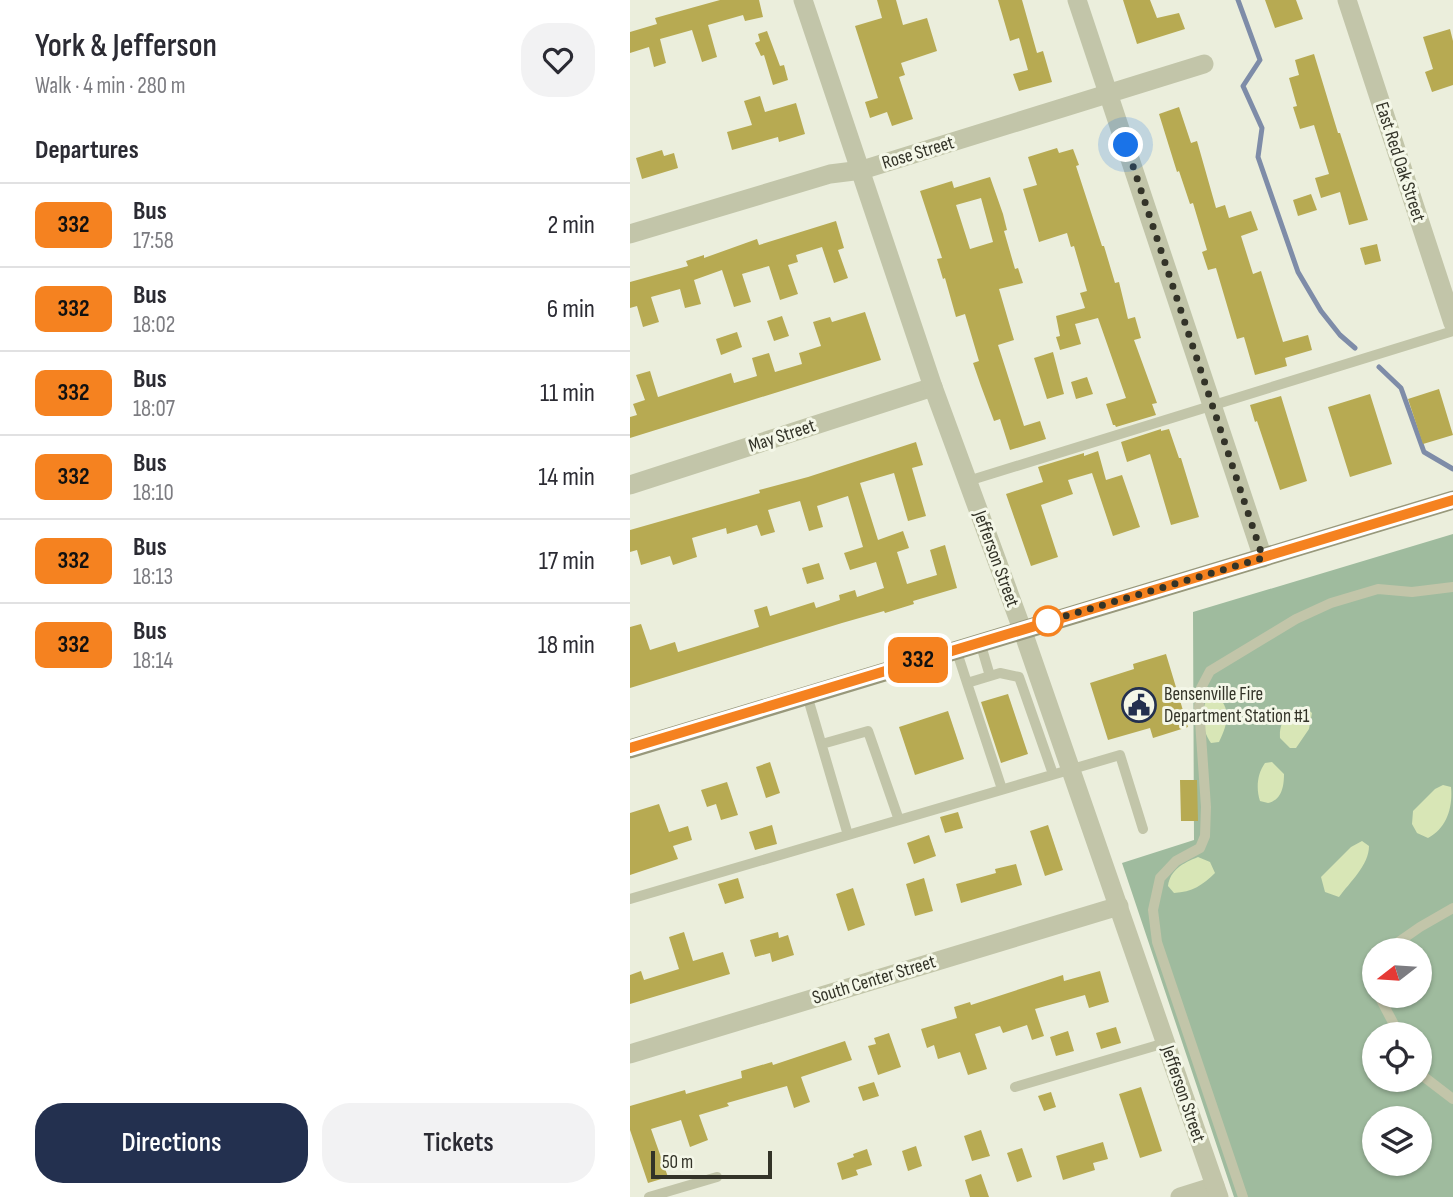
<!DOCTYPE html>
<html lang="en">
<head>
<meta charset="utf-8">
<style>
  body { margin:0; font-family:"Sofia Sans Condensed",sans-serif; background:#f2f2f3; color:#2b2b33; height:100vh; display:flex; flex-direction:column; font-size:26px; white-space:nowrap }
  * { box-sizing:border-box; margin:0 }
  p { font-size:23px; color:#7c7c81 }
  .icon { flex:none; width:38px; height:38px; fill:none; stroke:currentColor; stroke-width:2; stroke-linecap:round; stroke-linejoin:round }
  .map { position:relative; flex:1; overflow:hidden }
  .drawer { display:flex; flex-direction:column; background:#fff; width:630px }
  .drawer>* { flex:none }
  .badge { padding:0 14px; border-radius:10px; font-size:24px; line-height:46px }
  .needle { width:46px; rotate:253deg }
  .controls { position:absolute; left:732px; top:938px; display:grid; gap:14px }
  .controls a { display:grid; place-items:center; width:70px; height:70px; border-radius:50%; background:#fff; box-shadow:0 2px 5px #0004; font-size:35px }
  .scale { position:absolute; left:21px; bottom:18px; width:121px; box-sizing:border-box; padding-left:7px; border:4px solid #333328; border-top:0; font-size:19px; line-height:24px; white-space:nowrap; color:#333328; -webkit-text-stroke:5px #f4f7e8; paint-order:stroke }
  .you { position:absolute; width:35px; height:35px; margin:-18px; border:5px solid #fff; border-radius:50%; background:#1a73e8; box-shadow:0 0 0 10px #1a73e833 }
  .map>.badge { position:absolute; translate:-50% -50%; box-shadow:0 0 0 4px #fff }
  h2 { padding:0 35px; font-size:26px; line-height:63px }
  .round { display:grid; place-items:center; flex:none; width:74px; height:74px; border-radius:28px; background:#f2f2f3 }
  .head { display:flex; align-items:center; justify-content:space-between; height:119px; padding:0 35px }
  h1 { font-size:33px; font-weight:600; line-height:52px }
  .primary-button { display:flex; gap:14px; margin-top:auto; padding:14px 35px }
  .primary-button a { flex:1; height:80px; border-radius:28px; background:#23304f; color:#fff; font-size:28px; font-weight:600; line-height:80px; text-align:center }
  .primary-button a+a { background:#f2f2f3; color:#2b2b33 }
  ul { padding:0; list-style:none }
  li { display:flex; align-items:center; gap:21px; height:84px; padding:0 35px; border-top:2px solid #e1e1e2 }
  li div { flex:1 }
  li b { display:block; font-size:26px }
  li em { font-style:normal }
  li .badge { min-width:77px; font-weight:700; text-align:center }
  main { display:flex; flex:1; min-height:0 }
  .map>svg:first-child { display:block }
</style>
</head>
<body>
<main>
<section class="drawer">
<div class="head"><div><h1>York &amp; Jefferson</h1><p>Walk · 4 min · 280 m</p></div><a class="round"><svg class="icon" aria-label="heart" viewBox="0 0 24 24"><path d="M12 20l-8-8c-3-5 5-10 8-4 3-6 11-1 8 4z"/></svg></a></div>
<h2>Departures</h2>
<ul>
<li><span class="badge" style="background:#f58220;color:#111">332</span><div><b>Bus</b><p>17:58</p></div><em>2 min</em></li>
<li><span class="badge" style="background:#f58220;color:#111">332</span><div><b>Bus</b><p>18:02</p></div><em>6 min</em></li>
<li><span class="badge" style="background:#f58220;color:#111">332</span><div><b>Bus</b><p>18:07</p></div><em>11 min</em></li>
<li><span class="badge" style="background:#f58220;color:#111">332</span><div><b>Bus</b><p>18:10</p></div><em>14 min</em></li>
<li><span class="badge" style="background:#f58220;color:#111">332</span><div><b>Bus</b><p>18:13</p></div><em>17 min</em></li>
<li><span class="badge" style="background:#f58220;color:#111">332</span><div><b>Bus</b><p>18:14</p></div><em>18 min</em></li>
</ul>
<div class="primary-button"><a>Directions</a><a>Tickets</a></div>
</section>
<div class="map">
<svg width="823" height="1197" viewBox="0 0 823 1197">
  <rect width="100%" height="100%" fill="#ebeedc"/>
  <!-- green -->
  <path fill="#9fbb9e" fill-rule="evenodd" d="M823 534V1197H604L492 863 564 840 563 612ZM744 950H789V996H744ZM744 1034H789V1080H744ZM744 1118H789V1164H744Z"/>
  <!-- sand -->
  <path fill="#d8e6b6" d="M585 695C603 707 597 726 589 742L581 743C572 731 570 710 578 697Z
    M675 707 682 713 679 729 666 748H660L650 738C649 721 658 709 675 707Z
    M642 762 654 774C654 786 652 800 638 803L630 801C626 789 627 774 635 763Z
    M813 785 821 787C823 807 817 828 798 838L787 833 782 824 783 811 805 789Z
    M732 841 739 846C739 865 720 882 709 897L695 892 691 877 721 847Z
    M568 857 580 862 585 873C573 885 562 892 544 893L538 886C540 870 553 863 568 857Z"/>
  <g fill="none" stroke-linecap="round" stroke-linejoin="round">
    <!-- stream -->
    <path stroke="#7e8ca8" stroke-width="5" d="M608 0 630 60 613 86 632 128 628 157 668 272 691 311 710 335 725 348
      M749 367 771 388 794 452 823 469"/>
  </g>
  <!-- building -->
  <path fill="#b7aa52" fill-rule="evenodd" d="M90 0H129L133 17 115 21 113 15 78 25 87 57 72 62 62 30 30 39 36 63 24 67 19 47 0 53V32L27 24 25 18Z
    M247 0H266L273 25 297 18 307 51 271 63 275 75 269 77 283 119 262 126 257 112 240 118 235 102 248 98 225 26 252 18Z
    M368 0H392L407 53 413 51 422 82 389 91 383 74 398 70 389 38 380 41Z
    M493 0H520L527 18 549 13 555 29 507 44Z
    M635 0H666L673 19 645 28Z
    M820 29 823 41V85L802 92 795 72 803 69 793 37Z
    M137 31 150 66 154 65 158 80 143 85 134 55 131 56 125 43 130 41 128 34Z
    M684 54 708 133H710L738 220 719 225 710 192 691 198 685 178 699 174 684 125 670 129 663 107 667 106 659 78 669 75 665 60Z
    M130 96 135 112 166 103 175 134 149 142 148 137 102 150 97 132 122 125 114 101Z
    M549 107 561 143 567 141 586 208 595 205 599 218 621 211 628 230 611 236 623 274 631 271 653 342 678 335 682 350 655 358 657 366 625 375 614 337 607 339 586 268 578 270 572 252 577 250 563 203 560 204 549 171 547 172 529 114Z
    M427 148 429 153 443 149 449 165 446 166 472 246H474L485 283 489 282 498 319 505 317 511 338 504 340 527 403 522 404 526 415 486 427 485 425H483L476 404 496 398 468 318 445 324 451 344 430 350 426 337 430 336 426 316 455 308 450 293 457 291 444 246 441 247 437 233 409 242 393 189 407 185 398 157Z
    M32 150 34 156 44 153 48 168 12 179 6 158Z
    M360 177 373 214 377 230 374 231 385 269 388 268 393 283 369 289 384 340 368 345 394 426 410 421 416 439 380 450 370 419 364 421 351 386 343 363 349 361 335 314 326 317 315 278 313 279 307 259 312 258 290 191 322 181 324 188ZM351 198 363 242 340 249 326 205Z
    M681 194 687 210 668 216 663 200Z
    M206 221 214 248 208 250 218 278 204 283 192 247 166 255 168 262 158 265 168 294 150 300 139 266 112 274 121 302 104 307 92 270 64 280 71 304 55 308 50 289 21 297 29 322 13 327 7 306 0 308V282L58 266 56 261 74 255V258L127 239 129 245Z
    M747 244 751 261 735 265 730 248Z
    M235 312 251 360 0 438V417L7 415 3 404 15 400 6 375 20 371 28 397 101 373 104 383 127 376 122 358 139 353 145 372 172 364 169 353 191 346 183 322 200 317 202 322Z
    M152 316 159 336 144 341 137 321Z
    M107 332 112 347 91 355 86 339Z
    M423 352 434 394 417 399 404 358Z
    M457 377 463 394 446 399 441 382Z
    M809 389 823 435 793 444 778 399Z
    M740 394 762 464 720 477 698 407Z
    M651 396 677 481 650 490 627 421 625 422 620 405Z
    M531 429V431L539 429 549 458H551L569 517 541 525 520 454 497 462 491 442Z
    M286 442 293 465 282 468 296 516 278 521 264 473 230 483 248 540 273 531 279 548 267 552 277 584 307 575 300 550 315 545 327 588 283 601 284 604 255 613 254 611 212 623 0 688V627L11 624 20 650 45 642 48 652 129 627 124 610 137 606 140 616 184 602 186 608 210 600 209 595 225 590 227 597 254 588 246 562 220 570 214 553 233 547 218 496 187 506 193 527 179 531 170 501 138 510 145 532 131 536 127 525 97 534 96 528 62 538 67 557 43 565 40 556 11 565 7 550 0 552V530L130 493 129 490 178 477Z
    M468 451 476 480 492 475 510 527 483 536 462 473 438 480 443 494 411 505 428 557 401 566 376 494 413 482 408 467 454 453V456Z
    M189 563 194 579 177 584 172 568Z
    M536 654 558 727 523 738 520 728 478 740 460 683 504 669 503 664Z
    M378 694 398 754 371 763 351 702Z
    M318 711 334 759 285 775 269 727Z
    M140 762 150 793 136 798 126 767Z
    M550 780H567L568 821H551Z
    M97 782 108 815 91 820 86 804 77 807 71 790Z
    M29 804 39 832 58 826 62 840 43 846 48 859 0 875V813Z
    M328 812 333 828 315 833 310 817Z
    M142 825 147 844 125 850 119 832Z
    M418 825 433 870 415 876 400 831Z
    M299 835 306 856 284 864 277 843Z
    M386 864 392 885 331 903 326 884 366 873 365 869Z
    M108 878 114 898 95 904 88 884Z
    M294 878 303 911 285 916 276 884Z
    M223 888 235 925 218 931 206 894Z
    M54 932 63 961 93 952 100 974 0 1004V975L11 971 14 980 49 969 39 937Z
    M148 932 149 938 158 935 164 955 142 962 140 953 125 957 120 940Z
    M470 971 479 1002 459 1008 455 995 405 1009 414 1036 402 1040 397 1025 373 1033 370 1026 345 1034 357 1069 338 1075 330 1052 308 1059 304 1045 297 1048 291 1029 327 1018 324 1007 340 1002 341 1005 433 975 434 981Z
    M486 1027 491 1043 471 1049 466 1033Z
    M438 1031 444 1051 426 1056 420 1037Z
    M259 1033 271 1067 248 1075 238 1046 246 1044 244 1038Z
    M215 1041 222 1060 171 1077 180 1102 164 1108 157 1086 97 1103 99 1106 69 1115 78 1140 60 1147 51 1120 21 1129 38 1177 18 1183 0 1130V1106L55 1090 56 1094 112 1078 111 1071 142 1062 143 1065Z
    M244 1082 249 1096 233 1101 228 1087Z
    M511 1087 532 1151 510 1158 489 1094Z
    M421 1092 426 1107 414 1111 408 1096Z
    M351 1130 360 1156 342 1161 334 1136Z
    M473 1142 478 1159 463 1163 465 1170 433 1180 426 1156Z
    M286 1146 292 1166 278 1171 272 1151Z
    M392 1148 402 1177 387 1182 377 1153Z
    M237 1149 242 1165 226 1170 228 1175 212 1180 207 1163 224 1157 223 1154Z
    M351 1174 359 1197H340L335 1180Z"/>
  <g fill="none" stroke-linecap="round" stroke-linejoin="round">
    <!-- service -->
    <path stroke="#c2c5a9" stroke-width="10" d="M338 481 823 331
      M350 642 360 676
      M326 649 337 683
      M177 695 218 835
      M192 744 238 731 269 820
      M372 789 337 683 370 673 389 677 423 774
      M0 899 490 755 513 829
      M757 950 790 927 823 908
      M749 996 769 1034
      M789 1073 823 1099
      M385 1087 535 1043
      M19 1197 87 1177
      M613 1197 527 942 523 910 530 878 546 861 570 848 575 836 576 807 569 707 571 688 580 671 666 619 701 603 748 589 782 592 823 587"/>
    <!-- minor -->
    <path stroke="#c2c5a9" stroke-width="19" d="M447 0 633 558
      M717 0 823 323
      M0 234 200 174 232 170 574 64
      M0 485 303 387
      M0 1054 489 906
      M550 1197 585 1186"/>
    <!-- tertiary -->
    <path stroke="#c2c5a9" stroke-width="19" d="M173 0 303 387 392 629 589 1197"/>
    <!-- secondary -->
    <path stroke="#98987b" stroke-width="19" d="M0 749 823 500"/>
  </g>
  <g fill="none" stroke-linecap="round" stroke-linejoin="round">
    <!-- line casing -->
    <g stroke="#fff" stroke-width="16">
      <path id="line" d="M0 748 823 500"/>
    </g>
    <!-- line -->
    <use href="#line" stroke="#f58220" stroke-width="10"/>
    <!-- walk -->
    <path stroke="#333328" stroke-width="7" stroke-dasharray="0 12.6" d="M418 621 415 622 633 558 496 145"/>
  </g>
  <!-- icons -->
  <defs>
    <g id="civic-ring" transform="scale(1.75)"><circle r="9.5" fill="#f4f7e8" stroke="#23304f" stroke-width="1.5"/><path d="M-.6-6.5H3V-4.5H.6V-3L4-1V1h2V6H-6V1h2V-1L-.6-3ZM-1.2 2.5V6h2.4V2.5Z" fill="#23304f"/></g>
  </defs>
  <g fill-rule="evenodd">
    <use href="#civic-ring" x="509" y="705"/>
  </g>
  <!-- markers -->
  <circle fill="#fff" stroke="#f58220" stroke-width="3.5" cx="418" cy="621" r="14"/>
  <g text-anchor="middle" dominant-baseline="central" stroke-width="6" stroke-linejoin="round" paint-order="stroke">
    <!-- street labels -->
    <g font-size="19" fill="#333328" stroke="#f4f7e8">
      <text transform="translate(288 153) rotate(-17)">Rose Street</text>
      <text transform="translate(770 162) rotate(72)">East Red Oak Street</text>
      <text transform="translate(152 436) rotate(-18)">May Street</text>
      <text transform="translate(366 559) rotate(70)">Jefferson Street</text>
      <text transform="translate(244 980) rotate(-17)">South Center Street</text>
      <text transform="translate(553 1094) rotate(71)">Jefferson Street</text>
    </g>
    <!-- poi labels -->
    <g font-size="19" fill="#333328" stroke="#f4f7e8" text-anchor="start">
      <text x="534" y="694">Bensenville Fire<tspan x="534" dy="22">Department Station #1</tspan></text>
    </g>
  </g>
</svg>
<div class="controls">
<a><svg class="needle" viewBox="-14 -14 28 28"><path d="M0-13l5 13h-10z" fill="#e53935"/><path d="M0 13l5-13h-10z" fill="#7c7c81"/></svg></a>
<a><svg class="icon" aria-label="locate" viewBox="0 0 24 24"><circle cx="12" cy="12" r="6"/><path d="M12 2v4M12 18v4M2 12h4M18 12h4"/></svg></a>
<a><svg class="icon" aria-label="layers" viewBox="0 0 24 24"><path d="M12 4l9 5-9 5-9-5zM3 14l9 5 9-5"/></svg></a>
</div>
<div class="scale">50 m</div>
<div class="you" style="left:496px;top:145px"></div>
<b class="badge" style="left:288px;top:660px;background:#f58220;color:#111">332</b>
</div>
</main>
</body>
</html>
